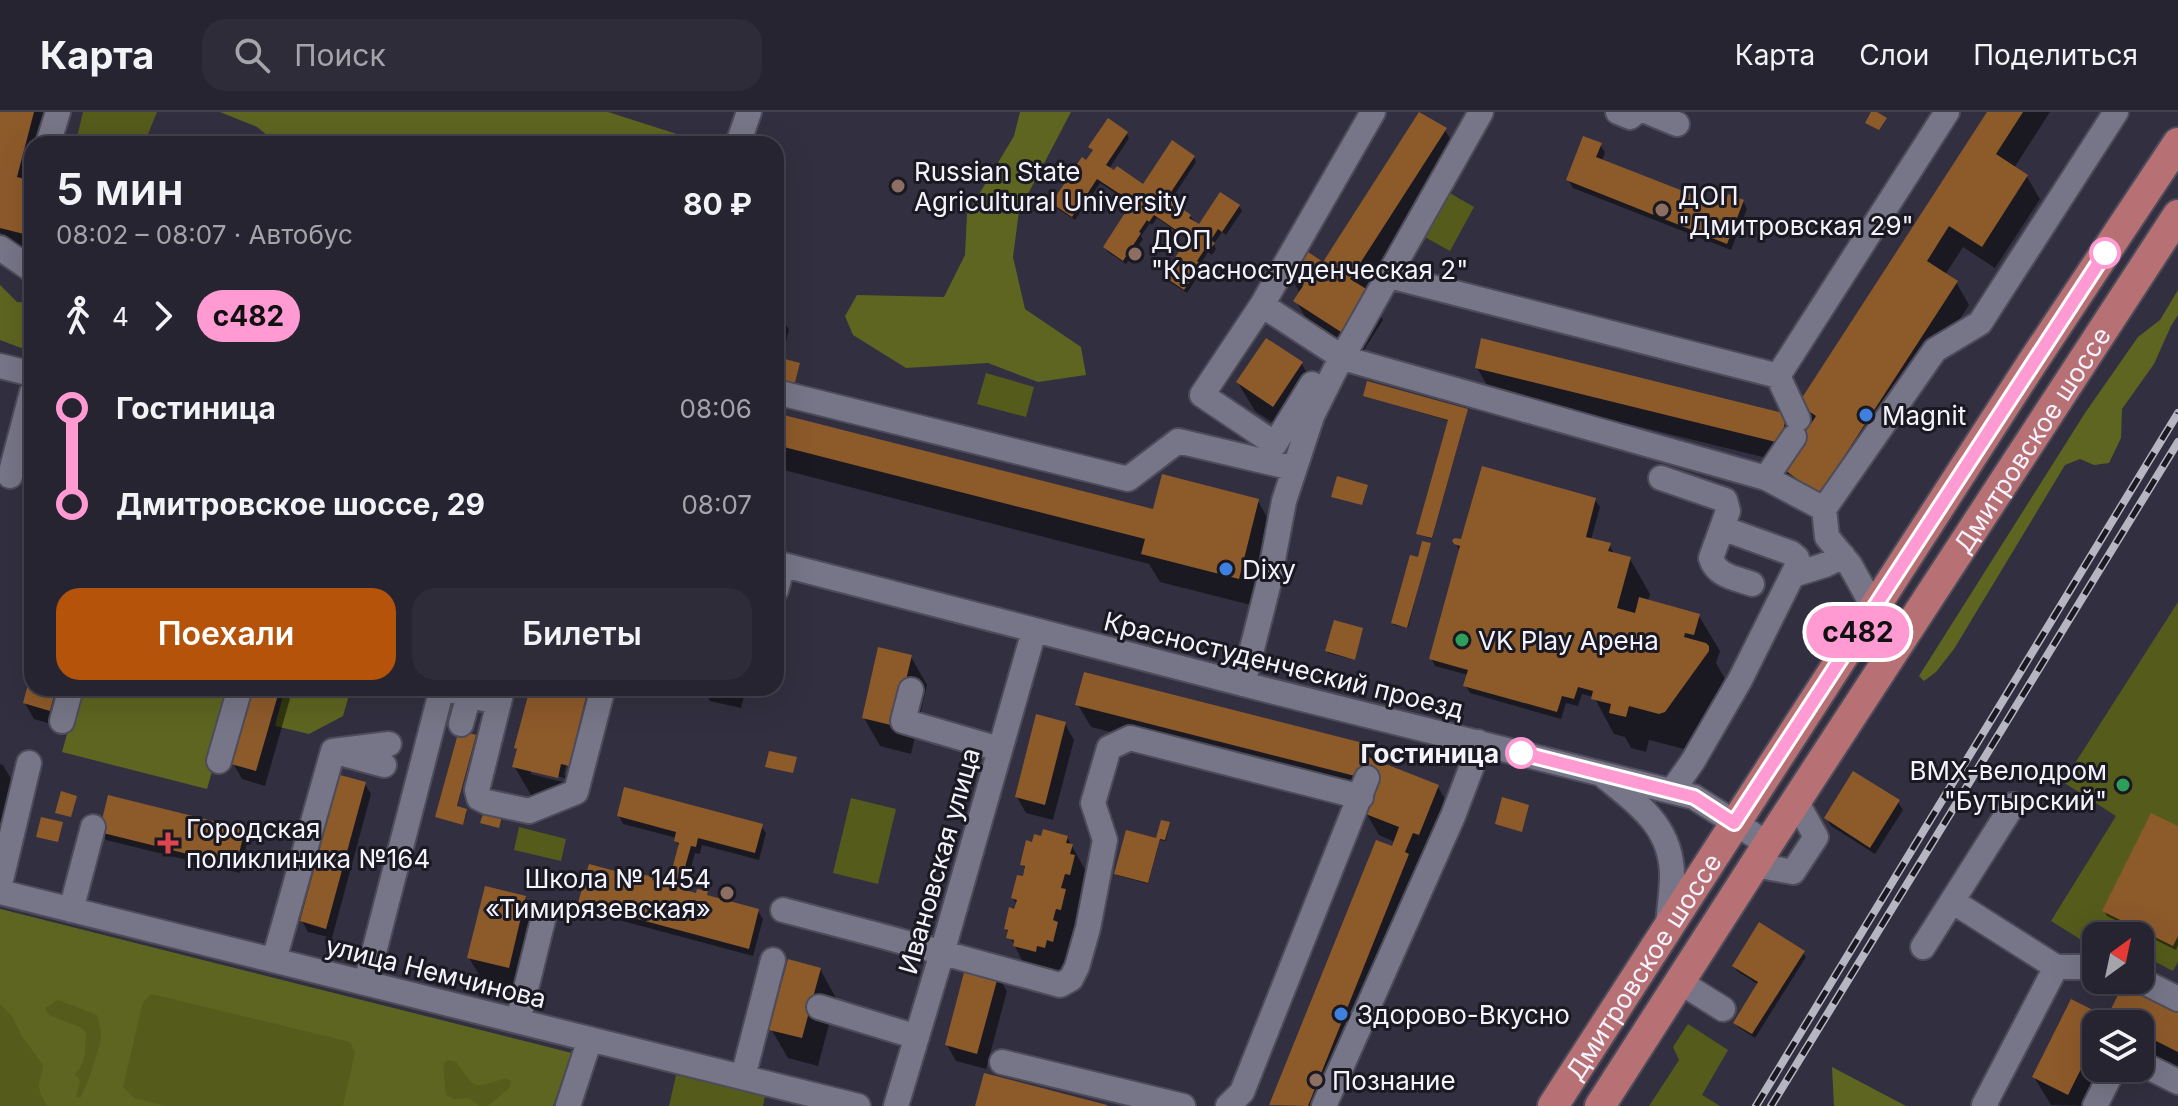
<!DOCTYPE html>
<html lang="ru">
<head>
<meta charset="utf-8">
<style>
  body { margin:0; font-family:Inter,sans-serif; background:#2e2c38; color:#f1f3f6; height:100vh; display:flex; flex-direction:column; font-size:30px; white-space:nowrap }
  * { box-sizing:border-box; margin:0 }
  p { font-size:26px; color:#a4a4ab }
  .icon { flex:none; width:44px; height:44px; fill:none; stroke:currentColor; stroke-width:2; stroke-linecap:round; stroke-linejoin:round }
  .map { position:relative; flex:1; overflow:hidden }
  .details { position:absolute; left:24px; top:24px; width:760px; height:560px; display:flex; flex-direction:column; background:#262430; border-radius:24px; box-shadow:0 8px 32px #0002,0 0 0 2px #42414c }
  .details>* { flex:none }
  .badge { padding:0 16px; border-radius:26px; font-size:28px; line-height:52px }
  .needle { width:52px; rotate:33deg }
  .tools { position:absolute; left:2082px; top:810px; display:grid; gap:16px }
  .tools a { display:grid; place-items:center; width:72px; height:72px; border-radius:16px; background:#262430; box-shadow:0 8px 32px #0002,0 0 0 2px #42414c; font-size:40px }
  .map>.badge { position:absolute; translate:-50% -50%; box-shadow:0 0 0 4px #fff }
  .legs { display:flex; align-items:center; gap:12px; height:88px; padding:0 32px; font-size:26px }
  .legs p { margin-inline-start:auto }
  .overview { display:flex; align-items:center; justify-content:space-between; height:136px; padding:0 32px }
  h1 { font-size:44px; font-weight:600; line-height:60px }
  .button { display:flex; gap:16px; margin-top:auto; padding:16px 32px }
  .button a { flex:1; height:92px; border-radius:24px; background:#b45309; color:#fff; font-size:32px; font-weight:600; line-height:92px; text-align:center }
  .button a+a { background:#2e2c38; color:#f1f3f6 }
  ul { padding:0 32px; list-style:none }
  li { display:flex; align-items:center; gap:28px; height:96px; font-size:30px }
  li i { display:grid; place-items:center; width:12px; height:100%; margin:0 10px; background:currentColor }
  li i::after { content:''; width:20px; height:20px; margin:-10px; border:6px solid; border-radius:50%; background:#262430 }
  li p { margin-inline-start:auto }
  li:first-child i { background:linear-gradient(#0000 50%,currentColor 0) }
  li:last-child i { background:linear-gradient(currentColor 50%,#0000 0) }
  header { display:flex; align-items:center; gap:48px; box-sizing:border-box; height:112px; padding:0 40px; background:#262430; border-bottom:2px solid #42414c }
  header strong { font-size:38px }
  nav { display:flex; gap:44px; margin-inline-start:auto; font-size:28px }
  .search { width:560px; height:72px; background:#2e2c38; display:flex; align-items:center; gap:20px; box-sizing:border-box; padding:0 28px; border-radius:24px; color:#a4a4ab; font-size:30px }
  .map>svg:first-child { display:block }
</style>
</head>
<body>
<header>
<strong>Карта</strong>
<div class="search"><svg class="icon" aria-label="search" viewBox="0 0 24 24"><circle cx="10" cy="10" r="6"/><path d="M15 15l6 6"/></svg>Поиск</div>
<nav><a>Карта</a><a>Слои</a><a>Поделиться</a></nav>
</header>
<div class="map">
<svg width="2178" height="994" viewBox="0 0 2178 994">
  <rect width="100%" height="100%" fill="#323040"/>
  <!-- green -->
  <path fill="#545b1b" d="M83 0H157L144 32H107L77 25Z
    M1448 80 1474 95 1450 139 1423 124Z
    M986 261 1034 275 1026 305 977 292Z
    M2178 490V850L2173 859 2140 842V824H2096V837L2051 809 2116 704 2063 670Z
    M851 686 896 697 878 772 833 761Z
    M519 715 566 727 561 749 514 738Z
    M0 797 540 933 571 941 553 994H0Z
    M1688 912 1728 938 1702 983 1720 994H1649L1679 948 1673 935Z
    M676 963 765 984 763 994H669Z"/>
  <!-- forest -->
  <path fill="#5d6520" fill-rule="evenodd" d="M220 0H608L708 32H278L257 15Z
    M1020 0H1071L1019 99 1013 145 1025 197 1081 235 1086 263 1038 270 988 251 906 256 853 223 845 204 857 183 944 185 965 143 967 102 1014 24Z
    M0 173 17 190 32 191V240L0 228Z
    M2178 178V203L2171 214 2154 252 2122 297 2121 326 2109 351 2094 353 2080 347 2065 353 1954 537 1936 560 1924 569 1919 564 2085 301 2138 225 2160 208Z
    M80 576H236L207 677 62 640Z
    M285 576H351L343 604 309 622 275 614Z
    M0 797 540 933 571 941 553 994H488L510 975 511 969 506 966C471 977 477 978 456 950L449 948 444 951C443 955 445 978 446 983L454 987 469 986 480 994H343L355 940 350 930 151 882 143 890 123 975 134 986 166 994H47C34 970 40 976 43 953L21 923 12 904 0 892ZM58 888 97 903C99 909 101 917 101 923 100 936 87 975 80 986L76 985 80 968 75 963C87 950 85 937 86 921L80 915 49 903 45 896Z
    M1832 955 1906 994H1834Z"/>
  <!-- shadow -->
  <path fill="#0007" fill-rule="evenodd" d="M0 0H61L53 32H32V152L16 148 0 120Z
    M1989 0H2050L2014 56 2027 65 2040 87 1995 156 1963 135 1945 163 1956 170 1969 193 1832 404 1797 379 1784 356 1787 351 1490 278 1477 256 1785 304 1798 326 1796 338 1812 313 1800 292Z
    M1445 18 1461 46 1371 188 1383 208 1358 247 1312 217 1296 189 1300 181 1290 164 1324 153Z
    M1126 21 1129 26 1109 57 1144 74 1194 45 1196 50 1169 91 1190 104 1199 115 1239 94 1242 99 1226 123 1222 120 1214 132 1216 137 1212 143 1208 140 1200 153 1202 158 1187 181 1168 169 1165 164 1189 128 1157 106 1152 113 1150 111 1141 124 1143 127 1126 152 1108 140 1105 135 1133 93 1100 71 1075 108 1056 96 1053 91 1073 70 1087 51 1094 40 1091 35Z
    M1600 33 1605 40 1602 49 1725 97 1743 89 1747 97 1731 138 1573 76 1568 68Z
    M776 196 789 218 779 255 776 254Z
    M1301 251 1318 280 1290 322 1255 299 1238 271Z
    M1365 284 1466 298 1467 300 1432 427 1418 422 1449 309Z
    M776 303 1154 399 1258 389 1274 418 1255 494 1160 470 1149 452 776 356Z
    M1595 388 1600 395 1591 428 1609 433 1615 443 1630 447 1650 482 1648 490 1699 504 1720 539 1716 551 1728 572V575L1684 637 1649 628 1646 640 1631 636 1625 625 1614 622 1594 585 1582 582 1578 594 1566 591 1561 607 1470 581 1466 574 1468 563 1435 554 1431 546 1460 440 1456 431Z
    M1429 433 1408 516 1394 513 1393 511Z
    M1362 517 1355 548 1328 541 1327 539Z
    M911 545 927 573 911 642 880 634 864 606Z
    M32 565V576H68L58 614 34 607 25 591Z
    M254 576H293L265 674 242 667 233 651Z
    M532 576H586L564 663 568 664 590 576H600L573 694 531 683 514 654 518 640 516 636ZM531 657 568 667 567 671 531 662Z
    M703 576H746L741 596 710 589Z
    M1078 593 1366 634 1377 653 1438 675 1451 697 1329 994 1272 993 1377 731 1393 737 1395 730 1379 723 1366 701 1371 687 1091 615Z
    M1065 612 1074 628 1053 708 1026 701 1017 685Z
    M475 624 457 696 467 700 463 713 439 706 438 705Z
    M0 652 3 653 19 681 0 751Z
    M365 672 371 682 332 826 308 820 302 809Z
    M1898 690 1903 698 1875 742 1831 714 1826 706Z
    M619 704 761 714 766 721 759 748 702 733 700 742 695 741 684 780 697 783 706 781 709 785 758 799 763 807 753 844 585 799 580 791 654 771 669 776 680 736 676 729 677 726 623 712Z
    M1169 712 1166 729 1160 728 1148 772 1117 763 1116 762 1158 729Z
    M2178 716V833L2176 838 2107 804 2104 799Z
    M244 718 248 726 240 761 106 728 101 720Z
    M1067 725 1088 763 1085 791 1081 790 1078 801 1082 807 1077 826 1072 825 1069 833 1073 840 1069 857 1063 856 1061 864 1025 854 1006 817 1017 793 1013 786 1024 766 1026 759 1022 752Z
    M525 785 542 814 524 884 486 874 469 846Z
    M1803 841 1806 845 1755 926 1738 915 1735 911 1759 873 1737 859 1734 854Z
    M820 857 836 886 818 954 788 946 771 917Z
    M997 863 1007 879 986 957 956 949 947 933Z
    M2124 876 2178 903V959L2140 941V912H2096V956H2111L2093 994 2051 993 2034 965 2072 890 2108 908Z"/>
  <!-- building -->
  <path fill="#8d5a2a" d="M0 0H34L17 65 32 69V124L0 116Z
    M1419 0 1447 16 1350 167 1368 178 1341 220 1293 189 1303 174 1288 164 1305 138 1323 150Z
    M1871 0H1877L1887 6 1879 18 1865 11Z
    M1987 0H2023L1996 42 2028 63 1982 135 1949 114 1927 149 1958 169 1819 383 1782 356 1816 304 1798 292Z
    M1108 6 1128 20 1106 53 1114 58 1117 54 1143 72 1172 28 1195 44 1167 86 1191 103 1189 106 1199 112 1220 80 1240 93 1222 120 1218 117 1211 128 1215 131 1209 139 1205 137 1197 149 1201 152 1184 178 1163 164 1188 126 1154 103 1149 110 1147 108 1139 120 1141 121 1123 149 1103 135 1132 90 1097 67 1072 105 1051 91 1069 65 1073 67 1081 55 1077 52 1082 45 1086 48 1093 38 1088 35Z
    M1583 24 1602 31 1596 45 1724 95 1728 82 1744 88 1727 132 1566 68Z
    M1266 226 1303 250 1273 295 1236 270Z
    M1481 226 1787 302 1780 331 1475 256Z
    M785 247 800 251 794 274 779 270Z
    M1367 269 1468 297 1432 426 1416 422 1448 308 1363 284Z
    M776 301 1153 397 1162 362 1259 387 1239 467 1141 442 1145 427 776 333Z
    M1482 354 1596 386 1586 425 1611 431 1608 439 1631 445 1617 496 1635 501 1639 485 1700 502 1694 523 1685 521 1684 525 1706 531 1709 534V539L1665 600 1659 602 1629 594 1626 605 1609 601 1611 592 1591 587 1593 579 1578 575 1574 587 1562 584 1557 600 1463 574 1468 558 1429 547 1460 434 1454 432 1452 428 1455 426 1461 427Z
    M1337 364 1368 373 1362 393 1331 385Z
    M1422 429 1431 431 1407 516 1391 511 1410 443 1418 445Z
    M1334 508 1363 516 1355 548 1325 539Z
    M878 535 912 543 895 614 862 606Z
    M1084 560 1367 632 1365 642 1382 654 1383 651 1439 673 1419 723 1413 721 1405 740 1409 742 1308 994 1269 993 1376 728 1392 734 1399 715 1363 701 1359 665 1075 593Z
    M31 561 32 576H56L50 599 23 591Z
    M252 576H280L256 659 231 652Z
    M530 576H588L569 654 561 652 558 666 512 655 517 637 514 636Z
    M1036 602 1066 610 1045 693 1015 685Z
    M459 618 476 623 457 694 467 697 463 713 435 705Z
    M769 639 797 645 793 661 765 655Z
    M1853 659 1900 688 1870 736 1824 706Z
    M340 663 366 670 326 817 300 809Z
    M624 675 763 712 755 741 698 726 696 735 691 734 679 776 696 781 697 777 708 779 707 783 759 797 749 837 578 791 589 752 638 765 639 761 653 765 652 768 668 773 679 731 674 729 676 720 617 704Z
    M61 679 77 684 71 705 55 701Z
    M108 683 245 717 236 754 99 720Z
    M1502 685 1529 693 1522 720 1495 712Z
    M484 699 502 704 499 716 480 711Z
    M2151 701 2178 714V824L2173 834 2102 799Z
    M41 705 63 710 58 730 36 725Z
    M1161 708 1170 710 1165 728 1160 727 1148 771 1114 762 1126 718 1156 726Z
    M1043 717 1068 724 1066 731 1073 732 1070 742 1075 743 1070 763 1065 762 1061 776 1066 777 1061 798 1056 797 1053 808 1058 810 1053 830 1047 828 1045 836 1037 834 1036 840 1013 834 1014 828 1006 826 1008 818 1004 817 1009 795 1014 797 1017 788 1011 786 1017 763 1023 764 1025 754 1020 753 1026 728 1032 730 1034 722 1041 724Z
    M485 774 526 784 509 856 467 846Z
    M1759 810 1805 839 1752 922 1733 911 1758 870 1732 854Z
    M788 847 821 856 802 926 769 918Z
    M966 853 999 861 977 942 945 933Z
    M2123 873 2178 901V940L2140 921V912H2121L2107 905Z
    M2071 887 2107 905 2103 912H2096V927L2068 983 2032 965Z
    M984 961 1107 993V994H975Z"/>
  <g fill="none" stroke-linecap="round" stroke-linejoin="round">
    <!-- minor casing -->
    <g stroke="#4e4c5a" stroke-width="28">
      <path id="minor" d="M1373 0 1262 193 1343 246 1766 366 1824 397
        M1618 0 1630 5 1636 0
        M1648 0 1677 12
        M48 32 58 0
        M738 32 749 0
        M0 136 32 158
        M1389 164 1778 264 1947 0
        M1262 193 1202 283 1275 332 1312 272
        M0 254 32 262
        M1778 264 1798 307
        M776 280 1128 367 1178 329 1293 356
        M10 364 32 280
        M1661 366 1725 388 1728 399 1711 446C1716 464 1736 466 1752 472
        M1766 366 1794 325
        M776 451 1243 572 1694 685 1768 732
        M1793 463 1825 453 1843 444
        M776 478 783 453
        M1874 496 1850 453 1827 425 1824 397 1935 238 1980 211 2116 0
        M1243 572 1268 474 1284 389 1312 304 1335 258 1481 0
        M502 578 477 678 479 686 487 690 529 699 576 680 603 576
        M911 578 903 609 999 637
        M62 609 71 576
        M461 612 471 576
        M333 639 389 632
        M347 643 384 653
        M219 649 240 576
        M1605 665C1639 693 1672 715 1672 764 1672 780 1669 797 1668 814
        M1672 679 1693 649 1740 568 1798 452 1797 446 1791 441 1722 416
        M1754 753 1793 760 1816 725 1796 689
        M0 772 29 651
        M0 780 858 994
        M1952 789 2056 855
        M71 798 93 715
        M783 798 878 823 1060 873 1071 867 1077 855 1088 816 1105 728 1093 691 1109 636 1130 626 1361 685
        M1923 835 2013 693
        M274 848 333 639
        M2140 868 2178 887
        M1680 870 1723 897
        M366 871 442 576 499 591
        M819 895 917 925
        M518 909 543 808
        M1002 950 1183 994
        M2140 951 2178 970
        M743 965 773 848
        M568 994 590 927
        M896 994 942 841 1034 519
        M1228 994 1242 980 1367 666
        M1324 994 1453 704 1472 654 1478 630
        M1986 994 1984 993 2056 855H2096
        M2095 994 2114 956"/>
    </g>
    <!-- major casing -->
    <g stroke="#4e4c5a" stroke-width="34">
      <g id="major">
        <path id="s1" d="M1553 994 2032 251 2178 31"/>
        <path id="s2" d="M1600 994 1768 732 2178 103"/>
      </g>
    </g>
    <!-- minor -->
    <use href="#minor" stroke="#777688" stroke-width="24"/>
    <!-- major -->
    <use href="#major" stroke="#b77174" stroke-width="30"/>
    <!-- rail casing -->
    <g stroke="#b6b5c2" stroke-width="8">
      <path id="rail" d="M1756 994 2178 301
        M1771 994 2178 330"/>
    </g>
    <!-- rail -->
    <use href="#rail" stroke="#1a1921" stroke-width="5" stroke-dasharray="15" stroke-linecap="butt"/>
  </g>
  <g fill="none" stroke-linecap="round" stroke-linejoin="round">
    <!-- line-1 casing -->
    <g stroke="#fff" stroke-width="18">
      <path id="line-1" d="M1521 641 1694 685 1734 711 2105 141"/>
    </g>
    <!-- line-1 -->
    <use href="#line-1" stroke="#ff9ad2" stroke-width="12"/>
  </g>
  <!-- markers -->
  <g fill="#8d6e63" stroke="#1a1921" stroke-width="3">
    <circle cx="898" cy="74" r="8"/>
    <circle cx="1662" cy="98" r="8"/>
    <circle cx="1135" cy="142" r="8"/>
    <circle cx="727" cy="781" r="8"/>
    <circle cx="1316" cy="968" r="8"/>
  </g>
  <g fill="#fff" stroke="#ff9ad2" stroke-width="4">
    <circle cx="2105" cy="141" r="14"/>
    <circle cx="1521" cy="641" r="14"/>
  </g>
  <g fill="#3f7fe0" stroke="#1a1921" stroke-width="3">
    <circle cx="1866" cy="303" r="8"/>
    <circle cx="1226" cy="457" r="8"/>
    <circle cx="1341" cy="902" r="8"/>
  </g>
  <g fill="#2e9e5b" stroke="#1a1921" stroke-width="3">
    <circle cx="1462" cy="528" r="8"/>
    <circle cx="2123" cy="673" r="8"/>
  </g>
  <path fill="#e0444e" stroke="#1a1921" stroke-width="3" d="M164 719h8v8h8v8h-8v8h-8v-8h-8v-8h8z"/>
  <g text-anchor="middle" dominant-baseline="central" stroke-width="6" stroke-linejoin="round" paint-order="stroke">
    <!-- poi labels -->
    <g font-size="26" fill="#f3f2fd" stroke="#1a1921" text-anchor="start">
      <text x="914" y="59">Russian State<tspan x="914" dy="30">Agricultural University</tspan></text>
      <text x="1678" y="83">ДОП<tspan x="1678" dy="30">"Дмитровская 29"</tspan></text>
      <text x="1151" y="127">ДОП<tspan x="1151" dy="30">"Красностуденческая 2"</tspan></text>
      <text x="1882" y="303">Magnit</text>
      <text x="1242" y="457">Dixy</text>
      <text x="1478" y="528">VK Play Арена</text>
      <text x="2107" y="658" text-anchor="end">BMX-велодром<tspan x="2107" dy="30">"Бутырский"</tspan></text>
      <text x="186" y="716">Городская<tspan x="186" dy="30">поликлиника №164</tspan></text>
      <text x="711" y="766" text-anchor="end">Школа № 1454<tspan x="711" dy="30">«Тимирязевская»</tspan></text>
      <text x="1357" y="902">Здорово-Вкусно</text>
      <text x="1332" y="968">Познание</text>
    </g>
    <!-- street labels -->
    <g font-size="26" fill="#f3f2fd" stroke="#1a1921">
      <text stroke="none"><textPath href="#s2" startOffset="794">Дмитровское шоссе</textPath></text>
      <text transform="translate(1284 553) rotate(14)">Красностуденческий проезд</text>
      <text transform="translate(939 749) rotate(-74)">Ивановская улица</text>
      <text stroke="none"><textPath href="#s1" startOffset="166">Дмитровское шоссе</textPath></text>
      <text transform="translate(436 860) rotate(14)">улица Немчинова</text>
    </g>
    <!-- stop labels -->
    <g font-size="26" font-weight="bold" fill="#f3f2fd" stroke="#1a1921" text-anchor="end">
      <text x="1499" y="641">Гостиница</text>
    </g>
  </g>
</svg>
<div class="tools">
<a><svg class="needle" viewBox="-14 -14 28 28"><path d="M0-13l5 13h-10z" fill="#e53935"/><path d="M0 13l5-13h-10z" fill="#a4a4ab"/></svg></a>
<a><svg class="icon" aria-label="layers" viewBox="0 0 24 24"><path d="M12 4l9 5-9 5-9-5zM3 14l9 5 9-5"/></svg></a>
</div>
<b class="badge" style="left:1858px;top:520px;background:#ff9ad2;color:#111">с482</b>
<section class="details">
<div class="overview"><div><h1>5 мин</h1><p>08:02 – 08:07 · Автобус</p></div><b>80 ₽</b></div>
<div class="legs"><svg class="icon" aria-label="walk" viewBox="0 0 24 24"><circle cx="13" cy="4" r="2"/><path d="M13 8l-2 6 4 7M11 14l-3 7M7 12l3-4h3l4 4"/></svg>4<svg class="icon" aria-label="forward" viewBox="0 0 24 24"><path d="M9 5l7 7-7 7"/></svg><b class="badge" style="background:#ff9ad2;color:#111">с482</b></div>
<ul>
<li><i style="color:#ff9ad2"></i><b>Гостиница</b><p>08:06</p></li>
<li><i style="color:#ff9ad2"></i><b>Дмитровское шоссе, 29</b><p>08:07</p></li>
</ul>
<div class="button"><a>Поехали</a><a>Билеты</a></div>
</section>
</div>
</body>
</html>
